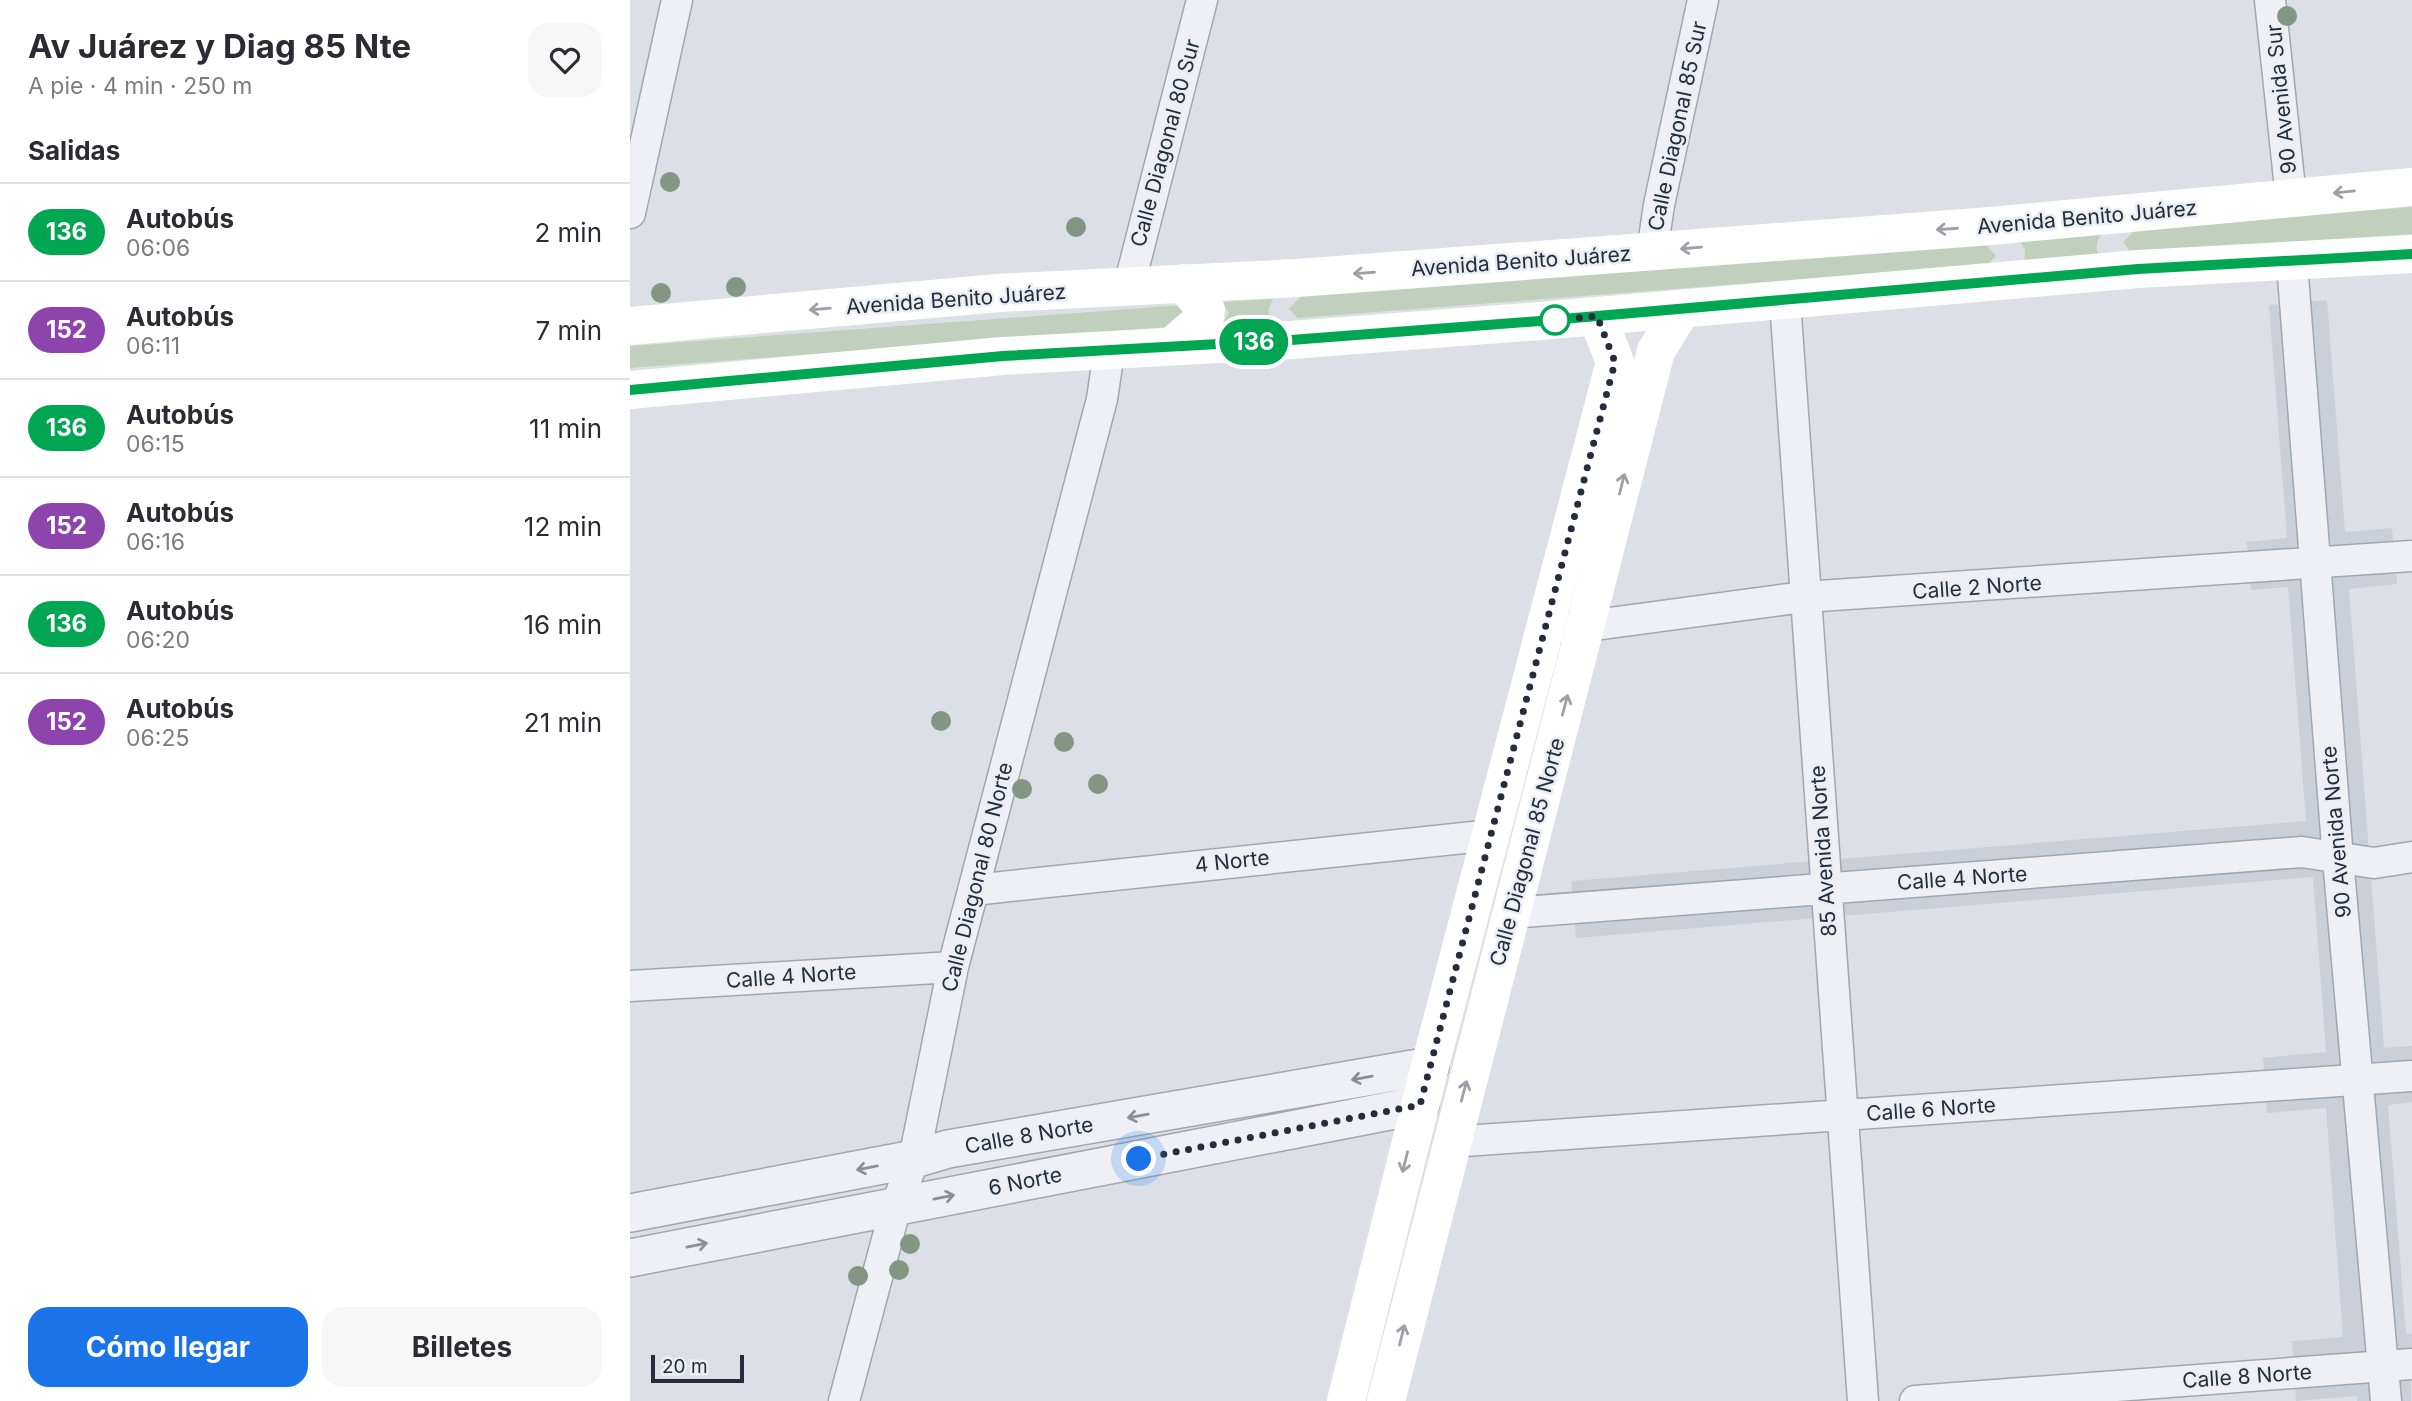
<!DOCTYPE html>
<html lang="es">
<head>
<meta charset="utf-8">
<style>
  body { margin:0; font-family:Inter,sans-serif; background:#f7f7f7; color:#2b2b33; height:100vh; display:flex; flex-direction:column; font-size:26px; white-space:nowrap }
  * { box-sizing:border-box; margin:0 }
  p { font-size:23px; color:#7c7c81 }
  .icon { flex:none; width:38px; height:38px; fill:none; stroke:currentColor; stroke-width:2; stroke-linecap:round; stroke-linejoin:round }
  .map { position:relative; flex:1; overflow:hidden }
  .details { display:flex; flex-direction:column; background:#fff; width:630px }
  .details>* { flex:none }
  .badge { padding:0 14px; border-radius:23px; font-size:24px; line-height:46px }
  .scale { position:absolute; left:21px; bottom:18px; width:93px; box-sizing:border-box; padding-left:7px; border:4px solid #252d3d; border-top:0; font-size:19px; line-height:24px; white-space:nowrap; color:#252d3d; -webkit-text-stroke:5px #ebeff4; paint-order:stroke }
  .you { position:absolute; width:35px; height:35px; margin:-18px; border:5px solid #fff; border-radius:50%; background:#1a73e8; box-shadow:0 0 0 10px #1a73e833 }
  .map>.badge { position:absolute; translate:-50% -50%; box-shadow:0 0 0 4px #fff }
  h2 { padding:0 28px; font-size:26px; line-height:63px }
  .round { display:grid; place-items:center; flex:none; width:74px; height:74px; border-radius:21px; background:#f7f7f7 }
  .summary { display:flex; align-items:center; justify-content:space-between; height:119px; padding:0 28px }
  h1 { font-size:33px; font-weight:700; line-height:52px }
  .primary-button { display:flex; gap:14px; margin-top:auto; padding:14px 28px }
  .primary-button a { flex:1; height:80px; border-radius:21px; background:#1a73e8; color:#fff; font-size:28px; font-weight:700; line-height:80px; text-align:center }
  .primary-button a+a { background:#f7f7f7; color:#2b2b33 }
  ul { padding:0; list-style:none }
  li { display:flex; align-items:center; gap:21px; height:98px; padding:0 28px; border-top:2px solid #e1e1e2 }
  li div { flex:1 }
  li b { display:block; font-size:26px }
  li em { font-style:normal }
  li .badge { min-width:77px; font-weight:700; text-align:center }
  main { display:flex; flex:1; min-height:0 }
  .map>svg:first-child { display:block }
</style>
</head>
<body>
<main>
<section class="details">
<div class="summary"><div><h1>Av Juárez y Diag 85 Nte</h1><p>A pie · 4 min · 250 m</p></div><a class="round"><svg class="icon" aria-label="heart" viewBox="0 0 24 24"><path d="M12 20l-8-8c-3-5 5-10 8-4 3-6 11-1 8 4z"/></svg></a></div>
<h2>Salidas</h2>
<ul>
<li><span class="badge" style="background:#00a651;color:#fff">136</span><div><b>Autobús</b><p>06:06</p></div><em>2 min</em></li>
<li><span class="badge" style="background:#8e44ad;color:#fff">152</span><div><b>Autobús</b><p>06:11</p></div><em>7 min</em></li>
<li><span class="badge" style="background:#00a651;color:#fff">136</span><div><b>Autobús</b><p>06:15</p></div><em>11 min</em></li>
<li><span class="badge" style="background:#8e44ad;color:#fff">152</span><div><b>Autobús</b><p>06:16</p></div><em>12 min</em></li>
<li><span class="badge" style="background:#00a651;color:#fff">136</span><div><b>Autobús</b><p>06:20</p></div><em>16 min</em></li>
<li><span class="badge" style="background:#8e44ad;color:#fff">152</span><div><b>Autobús</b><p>06:25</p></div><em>21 min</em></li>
</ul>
<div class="primary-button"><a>Cómo llegar</a><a>Billetes</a></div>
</section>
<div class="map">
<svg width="1782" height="1401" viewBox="0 0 1782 1401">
  <rect width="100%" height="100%" fill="#dce0e6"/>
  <!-- built -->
  <path fill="#cacfd8" d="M1697 300 1715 532 1762 528 1767 584 1719 589 1754 1048 1782 1046V1102L1758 1105 1776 1334H1782L1781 1401H1727V1396L1666 1401 1662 1341 1713 1337 1696 1108 1637 1113 1633 1058 1696 1052 1683 877 946 938 941 881 1676 821 1658 587 1621 590 1617 542 1657 538 1639 305Z"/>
  <!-- green -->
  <path fill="#c1d0bc" d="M1782 207V234L1501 253 1493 242 1507 228Z
    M1472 233C1466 242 1464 248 1471 258L1394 265 1395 249 1389 241Z
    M1356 244 1366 256 1357 265 668 318 659 309 671 296Z
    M643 299 638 310 642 322 591 326 599 313 592 302Z
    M554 305 552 326 0 368V346Z"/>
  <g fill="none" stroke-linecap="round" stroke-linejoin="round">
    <!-- minor casing -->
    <g stroke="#a1a7b0" stroke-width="33">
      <path id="minor" d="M1640 0 1661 198
        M0 213 47 0
        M1022 252 1029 205 1073 0
        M1662 263 1708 859 1756 1401
        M499 286 572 0
        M1155 301 1233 1401
        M935 629 1174 597 1782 556
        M343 890 862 835
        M880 913 1672 852 1744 863 1782 857
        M0 986 323 967
        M820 1142 1782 1076
        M214 1401 266 1206 284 1159 323 967 472 399 479 352
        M1285 1401 1782 1364"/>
    </g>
    <!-- tertiary casing -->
    <g stroke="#a1a7b0" stroke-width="40">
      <path id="tertiary" d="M0 1213 284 1159 318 1149 800 1066
        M0 1258 790 1105"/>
    </g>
    <!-- minor -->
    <use href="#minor" stroke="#eef0f5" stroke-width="30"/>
    <!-- tertiary -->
    <use href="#tertiary" stroke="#eef0f5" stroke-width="37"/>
    <!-- secondary -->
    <path stroke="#fff" stroke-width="38" d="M0 326 369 293 667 278 1361 226 1782 187
      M542 346 575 318 576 310 553 283
      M0 390 373 356 661 340 910 321 1508 269 1782 254
      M716 1401 800 1066 985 362 967 316
      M756 1401 1026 351 1052 309"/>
  </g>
  <!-- trees -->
  <g fill="#829683">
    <circle cx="1657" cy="16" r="10"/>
    <circle cx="40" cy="182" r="10"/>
    <circle cx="446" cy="227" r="10"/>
    <circle cx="106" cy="287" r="10"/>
    <circle cx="31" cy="293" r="10"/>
    <circle cx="311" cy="721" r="10"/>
    <circle cx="434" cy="742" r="10"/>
    <circle cx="468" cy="784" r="10"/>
    <circle cx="392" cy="789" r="10"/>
    <circle cx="280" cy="1244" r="10"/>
    <circle cx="269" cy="1270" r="10"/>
    <circle cx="228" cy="1276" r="10"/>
  </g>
  <!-- one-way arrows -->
  <defs><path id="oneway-shaft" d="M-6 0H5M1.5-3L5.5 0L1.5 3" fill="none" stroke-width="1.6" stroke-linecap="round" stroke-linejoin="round" transform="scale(1.75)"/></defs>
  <g stroke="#9da0a8">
    <use href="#oneway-shaft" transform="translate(1714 192) rotate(174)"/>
    <use href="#oneway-shaft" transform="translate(1317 229) rotate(176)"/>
    <use href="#oneway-shaft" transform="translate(1061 248) rotate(175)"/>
    <use href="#oneway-shaft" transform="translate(734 273) rotate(176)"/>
    <use href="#oneway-shaft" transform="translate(190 309) rotate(175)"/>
    <use href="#oneway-shaft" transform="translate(992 484) rotate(-76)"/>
    <use href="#oneway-shaft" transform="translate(935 705) rotate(-75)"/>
    <use href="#oneway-shaft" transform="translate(834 1091) rotate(-75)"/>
    <use href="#oneway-shaft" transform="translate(775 1162) rotate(104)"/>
    <use href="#oneway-shaft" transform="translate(772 1335) rotate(-76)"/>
  </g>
  <g stroke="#8a8e99">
    <use href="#oneway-shaft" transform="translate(732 1078) rotate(170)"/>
    <use href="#oneway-shaft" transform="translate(508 1116) rotate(170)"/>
    <use href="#oneway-shaft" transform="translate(237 1168) rotate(169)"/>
    <use href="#oneway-shaft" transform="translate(314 1197) rotate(-11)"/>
    <use href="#oneway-shaft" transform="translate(67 1245) rotate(-11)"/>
  </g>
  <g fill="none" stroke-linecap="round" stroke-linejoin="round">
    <!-- line casing -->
    <g stroke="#fff" stroke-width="16">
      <path id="line" d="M0 390 373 356 661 340 910 321 1508 269 1782 254"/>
    </g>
    <!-- line -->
    <use href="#line" stroke="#00a651" stroke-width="10"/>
    <!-- walk -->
    <path stroke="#252d3d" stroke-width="7" stroke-dasharray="0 12.6" d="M509 1159 790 1105 985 362 967 316 925 320"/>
  </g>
  <!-- markers -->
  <circle fill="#fff" stroke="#00a651" stroke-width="3.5" cx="925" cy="320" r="14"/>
  <g text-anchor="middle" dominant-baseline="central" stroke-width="5" stroke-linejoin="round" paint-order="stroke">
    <!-- street labels -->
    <g font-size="21" fill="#252d3d" stroke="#ebeff4">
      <text transform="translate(1651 99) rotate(-96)">90 Avenida Sur</text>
      <text transform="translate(1047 126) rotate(-78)">Calle Diagonal 85 Sur</text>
      <text transform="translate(535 143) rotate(-75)">Calle Diagonal 80 Sur</text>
      <text transform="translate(1457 217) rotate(-5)">Avenida Benito Juárez</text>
      <text transform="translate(891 261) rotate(-4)">Avenida Benito Juárez</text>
      <text transform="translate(326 299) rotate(-4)">Avenida Benito Juárez</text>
      <text transform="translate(1347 587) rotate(-4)">Calle 2 Norte</text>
      <text transform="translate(1706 832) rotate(-95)">90 Avenida Norte</text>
      <text transform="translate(1193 851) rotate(-94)">85 Avenida Norte</text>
      <text transform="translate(897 852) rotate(-75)">Calle Diagonal 85 Norte</text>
      <text transform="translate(602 861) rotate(-6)">4 Norte</text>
      <text transform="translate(347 877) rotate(-76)">Calle Diagonal 80 Norte</text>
      <text transform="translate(1332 878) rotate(-4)">Calle 4 Norte</text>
      <text transform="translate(161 976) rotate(-4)">Calle 4 Norte</text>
      <text transform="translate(1301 1109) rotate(-4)">Calle 6 Norte</text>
      <text transform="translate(399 1135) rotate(-10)">Calle 8 Norte</text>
      <text transform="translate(395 1181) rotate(-11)">6 Norte</text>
      <text transform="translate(1617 1376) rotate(-4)">Calle 8 Norte</text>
    </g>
  </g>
</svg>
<div class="scale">20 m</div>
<div class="you" style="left:509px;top:1159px"></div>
<b class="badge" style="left:624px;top:342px;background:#00a651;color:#fff">136</b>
</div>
</main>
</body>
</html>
